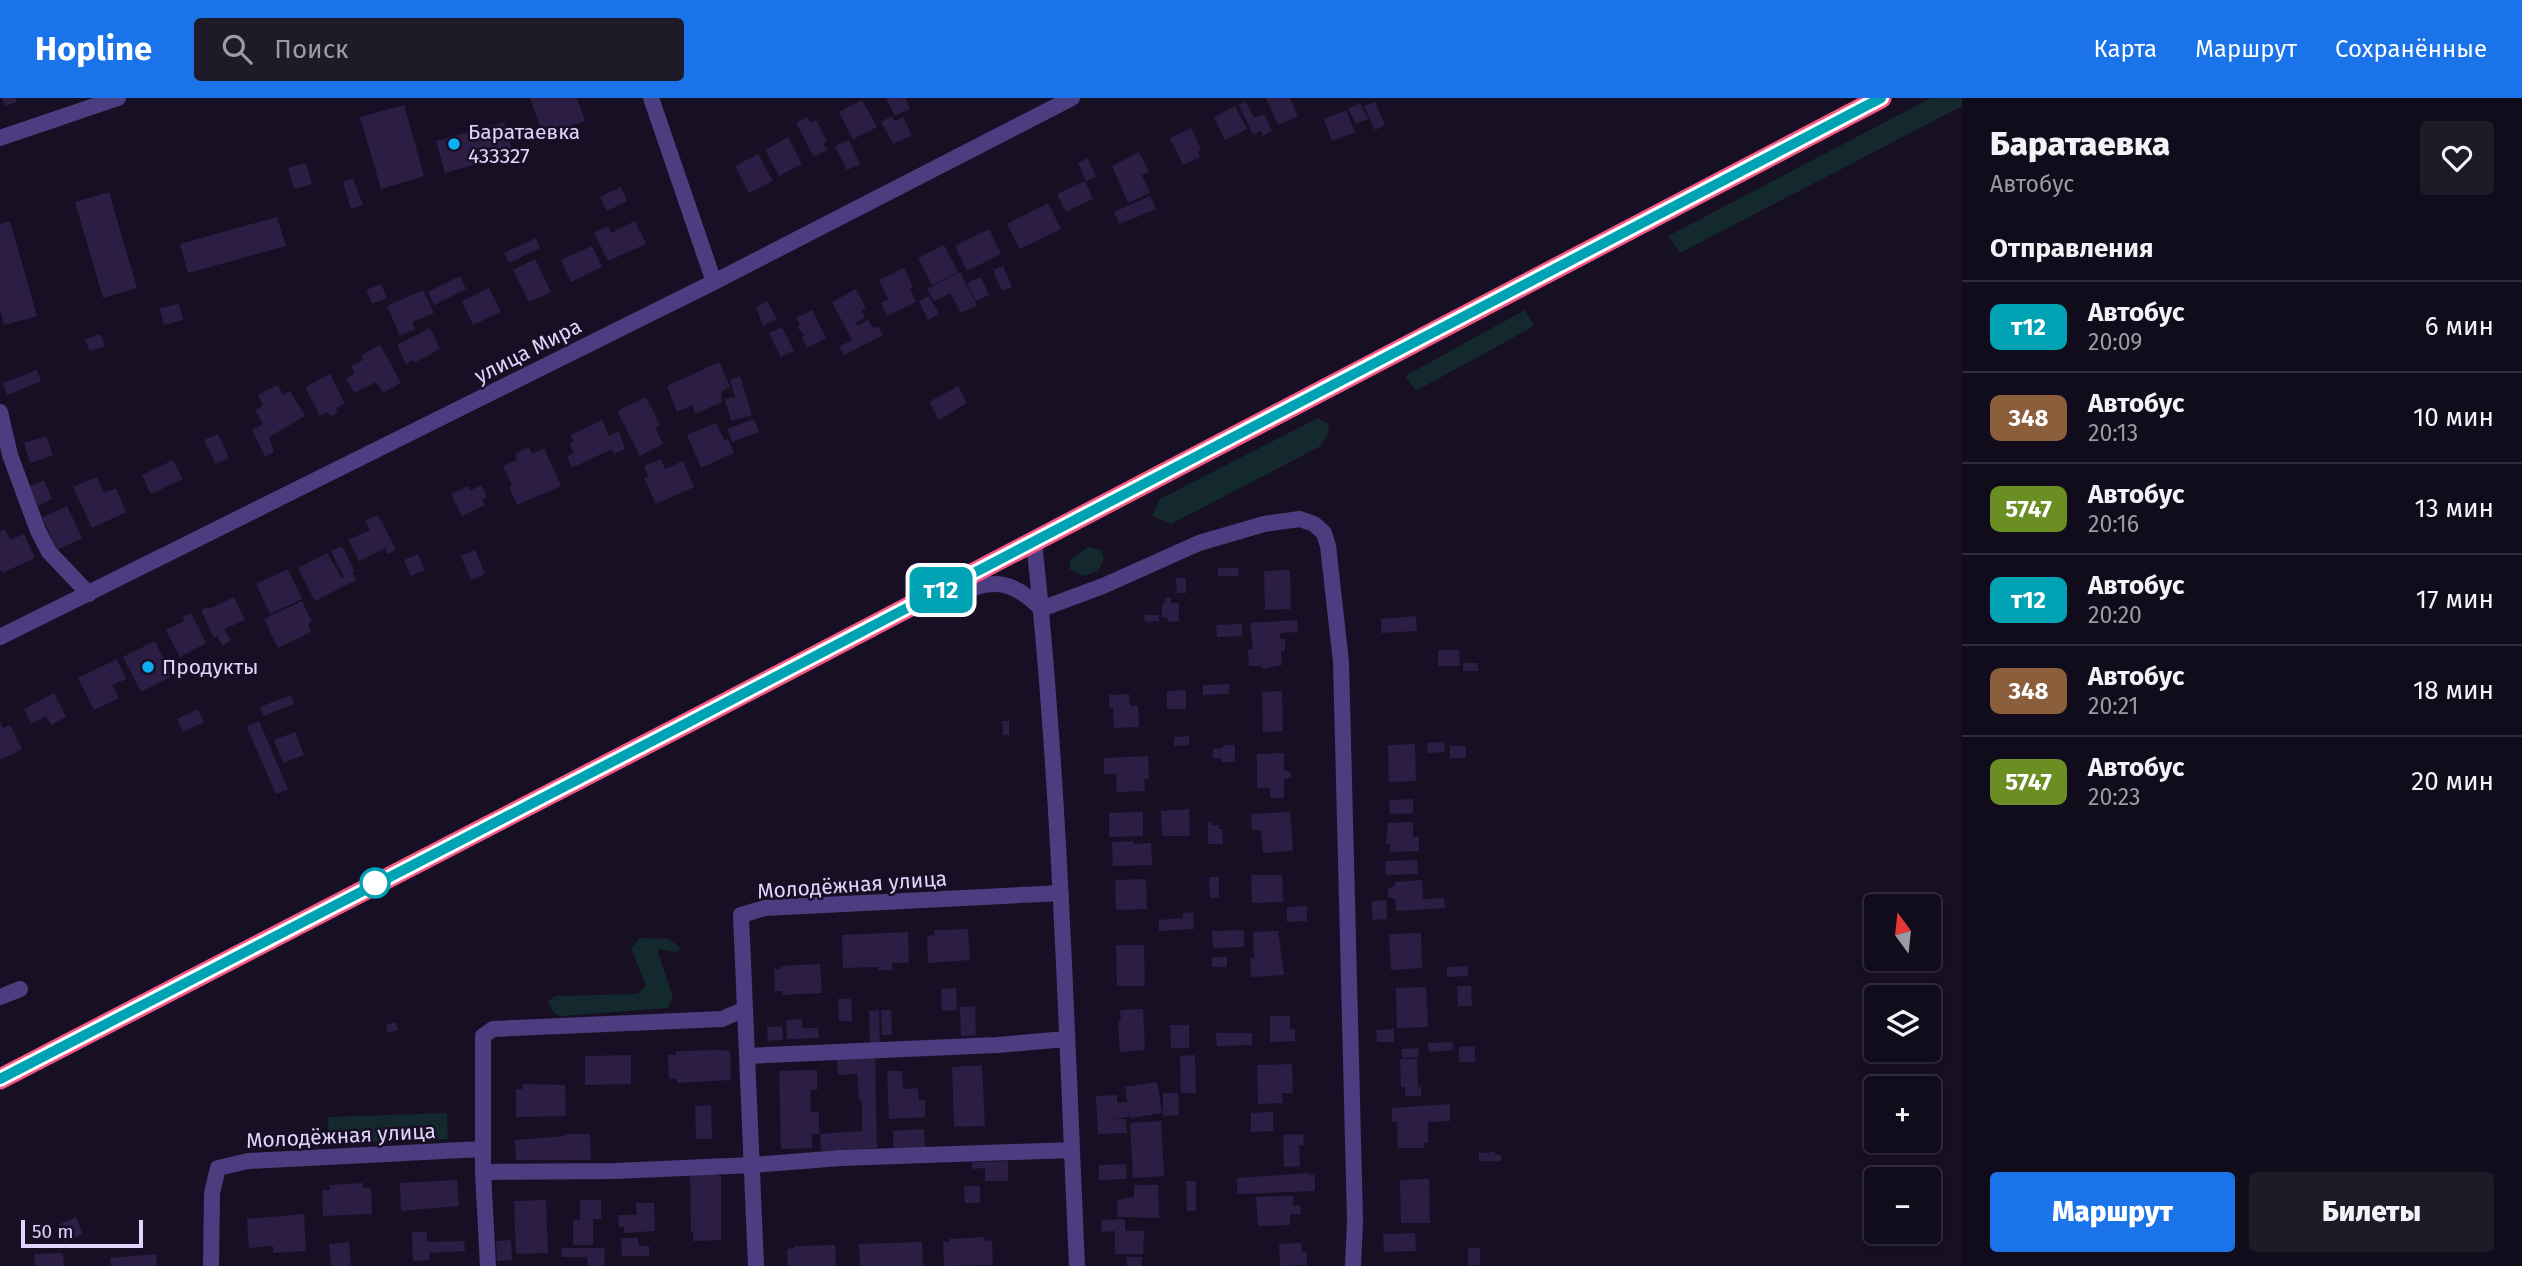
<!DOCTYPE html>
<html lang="ru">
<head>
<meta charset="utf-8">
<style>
  body { margin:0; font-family:"Fira Sans",sans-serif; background:#1e1a28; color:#f1f3f6; height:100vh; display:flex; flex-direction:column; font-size:26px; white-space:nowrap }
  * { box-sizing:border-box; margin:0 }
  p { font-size:23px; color:#9c9ba3 }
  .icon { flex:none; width:38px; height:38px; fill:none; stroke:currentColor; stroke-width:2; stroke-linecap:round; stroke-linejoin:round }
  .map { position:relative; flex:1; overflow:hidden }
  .details { display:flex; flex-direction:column; background:#110c1b; width:560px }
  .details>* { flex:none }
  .badge { padding:0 14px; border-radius:10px; font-size:24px; line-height:46px }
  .needle { width:46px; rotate:345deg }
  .tools { position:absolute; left:1864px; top:796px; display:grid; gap:14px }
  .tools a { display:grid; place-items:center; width:77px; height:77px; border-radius:7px; background:#110c1b; box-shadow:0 4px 10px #0003,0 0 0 2px #302c3a; font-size:35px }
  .scale { position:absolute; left:21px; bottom:18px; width:122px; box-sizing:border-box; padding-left:7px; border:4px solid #e1d4fd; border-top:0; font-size:19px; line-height:24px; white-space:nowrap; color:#e1d4fd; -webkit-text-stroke:5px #171024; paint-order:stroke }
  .map>.badge { position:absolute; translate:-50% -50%; box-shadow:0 0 0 4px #fff }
  h2 { padding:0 28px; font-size:26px; line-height:63px }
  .round { display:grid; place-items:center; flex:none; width:74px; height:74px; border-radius:7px; background:#1e1a28 }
  .overview { display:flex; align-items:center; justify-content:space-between; height:119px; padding:0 28px }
  h1 { font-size:33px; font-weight:800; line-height:52px }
  .cta { display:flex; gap:14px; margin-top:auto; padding:14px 28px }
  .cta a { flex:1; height:80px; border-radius:7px; background:#1a73e8; color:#fff; font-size:28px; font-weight:800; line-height:80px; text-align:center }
  .cta a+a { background:#1e1a28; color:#f1f3f6 }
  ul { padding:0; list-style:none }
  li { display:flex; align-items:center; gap:21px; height:91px; padding:0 28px; border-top:2px solid #302c3a }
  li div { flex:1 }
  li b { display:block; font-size:26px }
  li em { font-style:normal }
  li .badge { min-width:77px; font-weight:700; text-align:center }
  header { display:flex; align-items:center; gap:42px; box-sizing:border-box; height:98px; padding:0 35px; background:#1a73e8; color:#fff }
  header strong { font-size:33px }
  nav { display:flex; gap:38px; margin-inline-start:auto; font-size:24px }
  .search { width:490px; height:63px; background:#1e1a28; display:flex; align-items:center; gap:18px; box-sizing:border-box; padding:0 24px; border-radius:7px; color:#9c9ba3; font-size:26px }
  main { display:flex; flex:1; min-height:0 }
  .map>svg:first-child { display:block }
</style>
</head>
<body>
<header>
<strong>Hopline</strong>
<div class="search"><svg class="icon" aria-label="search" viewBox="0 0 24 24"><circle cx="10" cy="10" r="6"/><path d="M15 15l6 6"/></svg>Поиск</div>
<nav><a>Карта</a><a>Маршрут</a><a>Сохранённые</a></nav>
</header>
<main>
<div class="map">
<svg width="1962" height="1168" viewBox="0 0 1962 1168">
  <rect width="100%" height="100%" fill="#171024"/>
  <!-- green -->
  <path fill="#13292d" d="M1931 0H1962V8L1680 155 1668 138Z
    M1525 212 1534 228 1416 293 1405 278Z
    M1318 320 1328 326 1329 335 1319 349 1171 426 1152 418 1160 401Z
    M1088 449 1101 452 1104 461 1098 473 1083 478 1069 471 1071 461Z
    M640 840 669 841 679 849 680 852 674 854 659 851 658 855 673 899 668 910 561 918 554 915 548 904 555 898 638 896 646 887 631 850Z
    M447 1015 448 1041 329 1045 328 1019Z"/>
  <!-- building -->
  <path fill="#2c1d44" d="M2 0H15L17 4 5 8Z
    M530 0H577L585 23 543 37Z
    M886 0H905L910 11 895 18Z
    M1266 0H1290L1298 18 1278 27Z
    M862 2 877 29 853 41 839 14Z
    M1246 4 1254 20 1264 16 1272 33 1263 38 1261 33 1253 36 1239 7Z
    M1375 4 1385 27 1375 32 1364 8Z
    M1360 5 1368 21 1356 26 1348 11Z
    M404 7 424 78 381 91 360 19Z
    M1235 8 1247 31 1225 42 1214 19Z
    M1346 12 1355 34 1332 43 1324 21Z
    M892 18 895 23 903 19 912 37 893 46 881 24Z
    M807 19 810 24 816 22 827 43 823 45 827 52 814 59 796 25Z
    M504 24 513 56 445 75 436 43Z
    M1191 30 1201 52 1198 54 1200 59 1183 67 1170 40Z
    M788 39 802 66 779 78 765 52Z
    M849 42 860 66 847 72 835 48Z
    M1139 54 1149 74 1142 77 1150 95 1128 105 1112 68Z
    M758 56 773 83 749 95 735 68Z
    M1087 60 1096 78 1086 83 1078 65Z
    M306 65 312 86 294 91 288 70Z
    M353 80 363 107 351 111 343 84Z
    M1085 83 1093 101 1066 114 1057 96Z
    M621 89 627 103 607 113 600 99Z
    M109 94 137 190 103 200 75 104Z
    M1150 98 1156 111 1120 126 1114 114Z
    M1048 105 1061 131 1020 151 1007 126Z
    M277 119 286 148 188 175 180 146Z
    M10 123 37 218 4 227 0 212V126Z
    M635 123 646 146 608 163 594 135 608 128 611 135Z
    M989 131 1001 156 967 173 955 148Z
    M536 140 540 150 509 165 504 155Z
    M944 147 958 174 932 187 918 160Z
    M592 148 602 169 571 184 561 162Z
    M535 161 551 194 529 204 513 172Z
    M1003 168 1012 189 1002 193 993 172Z
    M904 170 913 189 910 190 916 204 887 218 881 205 888 201 879 182Z
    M960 174 977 207 961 215 950 195 934 203 927 191Z
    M460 178 466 191 434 207 428 194Z
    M981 179 989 197 976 203 967 185Z
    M381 186 387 200 372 206 366 192Z
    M489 190 501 214 473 227 462 203Z
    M856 191 866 210 861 212 865 220 855 225 857 228 868 222 873 230 878 228 883 237 844 257 839 249 852 242 832 204Z
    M423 192 434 215 412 224 415 231 400 238 387 208Z
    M929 198 939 216 928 222 919 203Z
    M767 203 777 221 763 228 756 209Z
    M179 206 183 222 164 227 160 210Z
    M812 212 826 240 807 250 802 239 805 238 797 229 800 227 796 220Z
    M782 229 794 253 781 259 769 235Z
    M430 230 440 251 414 265 413 262 406 266 397 247Z
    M100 236 105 248 90 253 85 242Z
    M380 247 401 285 383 295 376 284 354 295 346 280 355 276 351 268 363 262 361 257Z
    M719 264 730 289 721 294 722 304 695 316 692 307 677 314 667 288Z
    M37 272 41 283 7 297 3 285Z
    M330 276 345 306 336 310 338 314 330 318 328 314 320 318 305 289Z
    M740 278 752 317 731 323 725 301 735 299 730 282Z
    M278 287 283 297 290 293 305 318 269 339 274 354 265 359 252 332 263 326 255 312 263 308 258 297Z
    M958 288 967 305 939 322 929 304Z
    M646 299 660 327 655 329 663 346 640 358 617 313Z
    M754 321 759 334 732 344 727 331Z
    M602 322 609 338 619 333 625 351 614 356 612 351 572 370 567 358 574 355 569 346 574 344 571 337Z
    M716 325 724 342 728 341 734 355 701 370 687 337Z
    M218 336 229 360 216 366 204 342Z
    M46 338 53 357 30 365 24 345Z
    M529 349 532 356 544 350 561 388 517 407 509 389 512 387 503 368 517 362 515 356Z
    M661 361 665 371 683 363 694 389 656 406 644 380 648 379 644 368Z
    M173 362 183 381 151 396 142 377Z
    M97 379 104 395 116 390 126 414 92 430 73 389Z
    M44 382 52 401 38 408 29 389Z
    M481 387 487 399 482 402 485 407 462 418 451 396 468 388 470 393Z
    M67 408 82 440 57 452 42 420Z
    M378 417 396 452 388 456 385 450 359 463 348 442 370 432 365 423Z
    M5 431 10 442 24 436 35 460 2 475 0 471V434Z
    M342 448 355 473 352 474 356 482 315 503 298 470 327 455 342 480 344 479 331 453Z
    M475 452 485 476 471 482 461 458Z
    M418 456 425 472 411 478 404 462Z
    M1218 470H1238L1239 478H1218Z
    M288 471 302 501 270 516 256 486Z
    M1290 472 1291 511 1265 512 1264 473Z
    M1176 480H1186V495H1177Z
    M234 499 245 522 224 531 231 542 223 548 217 538 214 540 201 512 208 509 209 511Z
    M1171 499V505H1179V523L1169 524 1167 519 1162 520V506L1165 505V500Z
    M302 503 312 524 308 526 311 534 278 550 264 521Z
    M191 515 206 545 180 559 166 532 184 523 182 519Z
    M1144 517H1159V523L1145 524Z
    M1416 518 1417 533 1381 535V521Z
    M1297 522 1298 534 1280 535V541H1285V553H1281L1282 567 1261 571V568H1249L1248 552 1253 551 1250 525Z
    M1242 526V538L1217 539 1216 527Z
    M155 543 172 578 141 594 123 559Z
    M1438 552H1459L1460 568H1438Z
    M117 561 126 581 112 587 119 600 94 612 78 580Z
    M1463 565H1478V573H1463Z
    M1229 586V596L1203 597V587Z
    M1186 592V611H1167V593Z
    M1282 593 1283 633 1263 634 1262 594Z
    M54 595 66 619 51 627 46 618 31 626 24 611Z
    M1129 596 1130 608H1138L1139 629 1114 630 1113 610H1109V597Z
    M291 597 294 606 263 618 260 609Z
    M198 611 204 624 183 634 177 621Z
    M0 623 3 630 10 627 22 651 0 662Z
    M259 623 288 691 276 696 247 629Z
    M1002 623H1009V637H1003Z
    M295 634 304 657 283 665 274 642Z
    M1189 638V647L1174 648V639Z
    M1444 644 1445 654 1428 655 1427 645Z
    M1415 646 1416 683 1389 684 1388 647Z
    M1223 647H1235V664H1222L1221 660H1213V651L1223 650Z
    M1450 648H1466V660H1450Z
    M1284 655V672L1291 674V679L1284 682V700H1270V690H1257V656Z
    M1148 658 1149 681H1144L1145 693 1117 694 1116 676H1104V660Z
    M1413 701V715L1390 716 1389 702Z
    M1189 711 1190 738H1162L1161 713Z
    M1143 714V738L1109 739V715Z
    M1290 714 1293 753 1263 755 1261 732H1252L1251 716Z
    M1211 723V727H1219V731H1222L1223 746H1208V724Z
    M1413 724V739H1419V753L1390 754V746H1386L1388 725Z
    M1134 743V746L1151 745 1152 767 1113 768 1112 744Z
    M1417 762 1418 776 1386 777 1385 763Z
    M1251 777H1282L1283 804 1252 805Z
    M1209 779H1219V799L1210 800Z
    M1146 781 1147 811 1116 812 1115 782Z
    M1422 782 1423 801 1444 800 1445 810 1396 813 1395 801 1388 799V790L1395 788V784Z
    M1386 802 1387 821 1373 822 1371 803Z
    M1307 808V823L1287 824V809Z
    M1193 814 1194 831 1159 833V822L1183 820V815Z
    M968 831 970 862 928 865 927 838 935 837 934 832Z
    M1244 832V849L1213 850 1212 833Z
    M1278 833 1284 877 1251 879 1250 860H1254L1253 834Z
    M908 834 909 865H892V872H878V869L843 870 842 837Z
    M1421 835 1422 870 1391 872 1389 836Z
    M1116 847H1144L1145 888H1117Z
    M1212 859H1227V869H1212Z
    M820 866 822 895 782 897V893H775L774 871H781V868Z
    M1468 868V878L1447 879V869Z
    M1457 888H1471L1472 908H1458Z
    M1426 889 1428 929 1397 930 1396 890Z
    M956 890 957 912 942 913 941 891Z
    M838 901H851L852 923H839Z
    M975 908 976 937 961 938 960 909Z
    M1143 911 1145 952 1120 954 1118 923 1121 922 1120 912Z
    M879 912 880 946H870L869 913Z
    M881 912H891L892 937H882Z
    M1270 918H1290V931H1295V943L1270 944Z
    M802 921V930H818L819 940 787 941 786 922Z
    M396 924 398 932 388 935 386 927Z
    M1170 927H1189V950H1171Z
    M782 928 783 942 768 943 767 929Z
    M1394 931V944H1377L1376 932Z
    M1216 935H1252V947L1217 948Z
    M1453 944V952L1429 954 1428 945Z
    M1475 948V964H1459V949Z
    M1418 950 1419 959 1402 960V951Z
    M719 952 730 953 731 982 677 985V981H669L668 957H676V953Z
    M631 957V986L585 987V958Z
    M1195 957 1196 995H1181L1180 958Z
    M875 960 877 1050 821 1053 820 1036 862 1033V1003H859L857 976 838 977 837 961Z
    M1400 961H1417L1418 989H1421V998H1405V989H1401Z
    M1292 966 1293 995H1282L1283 1005 1258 1006 1257 967Z
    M982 967 985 1028 954 1029 952 969Z
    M817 972V992H810L811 1014H819V1036H812V1050L781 1051 779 973Z
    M887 973H902L903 991 918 990 919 1002H925V1019L889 1021Z
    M1157 984 1162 1015 1130 1020 1125 989Z
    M523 986 565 987 566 1018 516 1019V991H523Z
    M1163 995H1178L1179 1017 1163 1018Z
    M1117 997V1005L1128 1004 1129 1019 1111 1021H1126L1127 1035 1098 1036 1096 998Z
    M1450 1006V1023L1428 1024V1045L1424 1044V1050H1398L1397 1024H1392V1010Z
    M711 1007 712 1041H696L695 1008Z
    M1273 1014V1033L1251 1034V1015Z
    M1161 1023 1164 1078 1133 1080 1130 1025Z
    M924 1031 925 1051 893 1050V1033Z
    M565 1036H590L591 1062H516L515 1042 565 1038Z
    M1303 1036 1304 1047H1299L1300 1068 1284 1069 1283 1037Z
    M1495 1054V1057H1501V1063H1479V1055Z
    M1008 1063V1083H985V1070L972 1071V1064Z
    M1126 1066 1127 1081 1099 1082V1067Z
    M719 1073V1079H721V1142L693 1143V1134H691L690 1075Z
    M1309 1075V1077H1315V1093L1237 1096V1080Z
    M1429 1081 1430 1125H1401L1400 1082Z
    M457 1082 459 1108 401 1113 400 1085Z
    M1186 1083H1196V1113H1187Z
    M363 1085V1090H371L372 1116 323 1118 322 1092H330L329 1087Z
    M1134 1087H1158L1159 1120 1118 1119 1117 1102 1134 1099Z
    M964 1088H980V1105H965Z
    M1289 1098 1293 1099V1108L1300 1107 1301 1116H1290V1127L1258 1128 1256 1099Z
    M546 1102 548 1155 516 1156 514 1103Z
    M580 1102H601V1121H593V1147H573V1122H580Z
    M636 1105H654L655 1133 624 1135V1129H619L618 1117H637Z
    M304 1116 306 1153 273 1155V1148L249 1150 247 1121Z
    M76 1119 83 1136 65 1144 58 1127Z
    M1125 1121V1133H1144L1143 1156H1115V1133L1102 1134 1101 1122Z
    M412 1134H427V1144L464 1143 465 1153 429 1155 430 1162 413 1163Z
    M1415 1135 1416 1153 1384 1154 1383 1136Z
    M984 1139V1143L992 1142 993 1167 944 1168 943 1144H950L949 1141Z
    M621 1140H638L639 1148H649V1158H622Z
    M511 1142 512 1162 497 1163 496 1143Z
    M349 1144 351 1168H331L329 1146Z
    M922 1144 923 1168H860L859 1146Z
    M1301 1145 1302 1154H1307V1167L1280 1168 1279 1146Z
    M835 1147 836 1168H788L787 1151 794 1150V1148Z
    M561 1150H605L604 1168H588L587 1159H562Z
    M1468 1150H1480V1167H1468Z
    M63 1155 64 1168H35L34 1156Z
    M156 1156 157 1168H111L110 1160Z
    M1126 1159H1142V1168H1127Z"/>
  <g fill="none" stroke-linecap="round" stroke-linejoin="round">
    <!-- minor -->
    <path stroke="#4c3d80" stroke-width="16" d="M651 0 714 184
      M0 40 118 0
      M0 314 10 357 38 433 49 454 89 496
      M1034 444C1060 684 1066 927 1077 1168
      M935 505C980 487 1003 471 1041 511L1103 488 1199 445 1264 426 1300 421 1314 426 1324 435 1328 448 1341 564 1355 1122 1353 1168
      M0 539 714 184 1072 0
      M0 899 20 891
      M747 958 997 947 1066 941
      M483 1074 615 1073 752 1067 841 1060 1072 1052
      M211 1168 212 1095 218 1070 248 1063 483 1051
      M488 1168 483 1074V938L493 931 722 921 745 911
      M756 1168 741 817 765 810 1061 795"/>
    <!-- highway -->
    <path stroke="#f75685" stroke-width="21" d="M0 981 689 624 1881 0"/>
  </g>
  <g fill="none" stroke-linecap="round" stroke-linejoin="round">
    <!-- line casing -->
    <g stroke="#fff" stroke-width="16">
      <path id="line" d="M0 981 689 624 1881 0"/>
    </g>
    <!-- line -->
    <use href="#line" stroke="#00a3b4" stroke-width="10"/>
  </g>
  <!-- markers -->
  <g fill="#0caff1" stroke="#171024" stroke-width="2.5">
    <circle cx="454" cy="46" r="7"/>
    <circle cx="148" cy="569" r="7"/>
  </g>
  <circle fill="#fff" stroke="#00a3b4" stroke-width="3.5" cx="375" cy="785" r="14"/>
  <g text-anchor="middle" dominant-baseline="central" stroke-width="5" stroke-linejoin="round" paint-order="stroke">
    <!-- poi labels -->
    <g font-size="21" fill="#e1d4fd" stroke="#171024" text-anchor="start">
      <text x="468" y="34">Баратаевка<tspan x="468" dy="24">433327</tspan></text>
      <text x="162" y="569">Продукты</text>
    </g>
    <!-- street labels -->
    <g font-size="21" fill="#e1d4fd" stroke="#171024">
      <text transform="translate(528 253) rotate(-27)">улица Мира</text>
      <text transform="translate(852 787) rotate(-4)">Молодёжная улица</text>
      <text transform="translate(341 1038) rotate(-3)">Молодёжная улица</text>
    </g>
  </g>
</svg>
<div class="tools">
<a><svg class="needle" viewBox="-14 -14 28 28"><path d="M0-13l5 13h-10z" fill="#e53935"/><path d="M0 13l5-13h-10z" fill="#9c9ba3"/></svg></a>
<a><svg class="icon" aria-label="layers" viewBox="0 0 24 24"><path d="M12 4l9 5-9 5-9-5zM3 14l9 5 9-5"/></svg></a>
<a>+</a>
<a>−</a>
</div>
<div class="scale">50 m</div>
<b class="badge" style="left:941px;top:492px;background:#00a3b4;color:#fff">т12</b>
</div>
<section class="details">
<div class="overview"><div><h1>Баратаевка</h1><p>Автобус</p></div><a class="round"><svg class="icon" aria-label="heart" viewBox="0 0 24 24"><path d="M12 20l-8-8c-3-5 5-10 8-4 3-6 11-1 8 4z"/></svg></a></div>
<h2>Отправления</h2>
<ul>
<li><span class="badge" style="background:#00a3b4;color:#fff">т12</span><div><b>Автобус</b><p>20:09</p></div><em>6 мин</em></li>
<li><span class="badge" style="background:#8b5e3c;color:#fff">348</span><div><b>Автобус</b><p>20:13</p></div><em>10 мин</em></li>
<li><span class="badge" style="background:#6b8e23;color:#fff">5747</span><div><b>Автобус</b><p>20:16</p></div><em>13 мин</em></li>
<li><span class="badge" style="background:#00a3b4;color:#fff">т12</span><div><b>Автобус</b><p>20:20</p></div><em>17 мин</em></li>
<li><span class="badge" style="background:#8b5e3c;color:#fff">348</span><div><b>Автобус</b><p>20:21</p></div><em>18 мин</em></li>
<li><span class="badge" style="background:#6b8e23;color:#fff">5747</span><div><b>Автобус</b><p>20:23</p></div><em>20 мин</em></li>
</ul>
<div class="cta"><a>Маршрут</a><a>Билеты</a></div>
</section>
</main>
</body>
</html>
